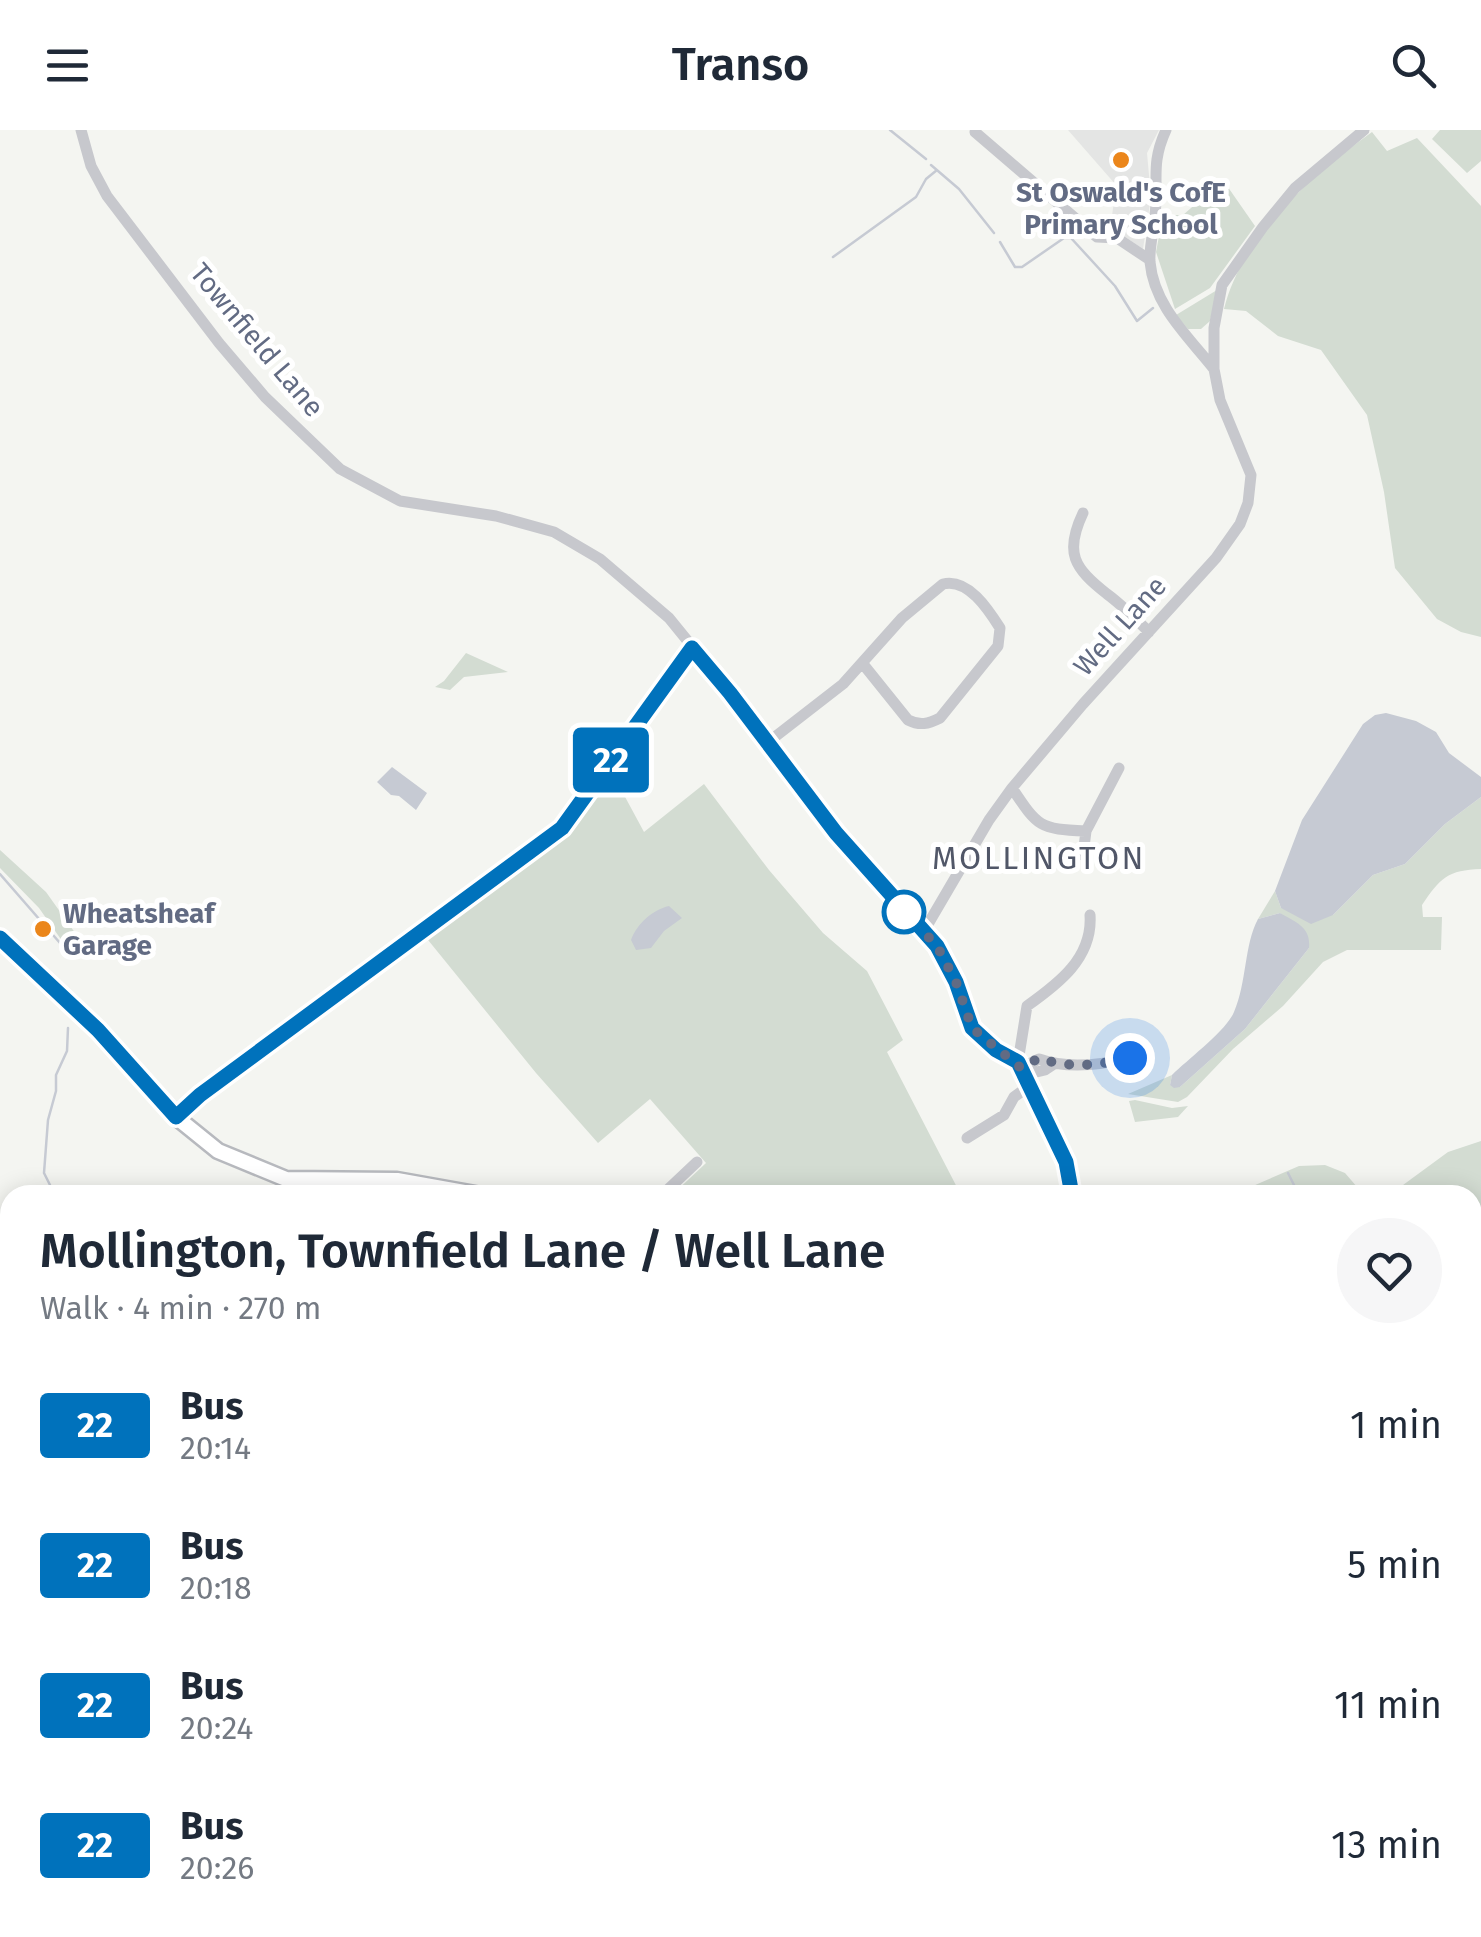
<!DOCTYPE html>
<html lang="en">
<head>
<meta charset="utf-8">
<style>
  body { margin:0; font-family:"Fira Sans",sans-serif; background:#f6f6f7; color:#1f2937; height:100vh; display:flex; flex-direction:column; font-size:38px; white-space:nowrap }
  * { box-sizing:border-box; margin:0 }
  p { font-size:32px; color:#747a83 }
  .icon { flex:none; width:55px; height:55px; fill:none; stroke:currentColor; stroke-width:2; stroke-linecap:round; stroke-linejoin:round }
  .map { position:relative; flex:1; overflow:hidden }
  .details { position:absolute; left:0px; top:1055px; width:1482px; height:752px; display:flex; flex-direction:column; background:#fff; border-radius:30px 30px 0 0; box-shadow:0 5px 25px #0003 }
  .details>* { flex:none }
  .badge { padding:0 20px; border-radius:8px; font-size:35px; line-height:65px }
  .you { position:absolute; width:50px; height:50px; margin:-25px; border:8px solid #fff; border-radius:50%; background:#1a73e8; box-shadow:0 0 0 15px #1a73e833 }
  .map>.badge { position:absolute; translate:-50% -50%; box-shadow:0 0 0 5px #fff }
  .round { display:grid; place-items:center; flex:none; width:105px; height:105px; border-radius:52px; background:#f6f6f7 }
  .overview { display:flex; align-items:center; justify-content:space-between; height:170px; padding:0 40px }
  h1 { font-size:48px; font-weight:600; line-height:75px }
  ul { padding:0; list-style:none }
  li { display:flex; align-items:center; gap:30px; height:140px; padding:0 40px }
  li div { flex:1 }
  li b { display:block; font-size:38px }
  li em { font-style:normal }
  li .badge { min-width:110px; font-weight:700; text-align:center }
  header { display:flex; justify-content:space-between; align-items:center; height:130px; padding:0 40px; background:#fff; font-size:45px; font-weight:600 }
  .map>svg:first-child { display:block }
</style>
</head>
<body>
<header><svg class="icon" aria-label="menu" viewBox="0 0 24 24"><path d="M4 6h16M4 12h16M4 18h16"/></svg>Transo<svg class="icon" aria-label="search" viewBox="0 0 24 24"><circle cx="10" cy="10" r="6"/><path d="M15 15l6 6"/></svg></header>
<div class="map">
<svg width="1481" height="1807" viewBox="0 0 1481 1807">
  <rect width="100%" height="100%" fill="#f4f5f1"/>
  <!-- built -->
  <path fill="#e4e5e4" d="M1068 0H1159L1147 23 1151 67 1143 119 1118 102 1111 94 1116 55Z"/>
  <!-- green -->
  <path fill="#d3dcd2" d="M1440 0H1481V31L1467 43 1432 9Z
    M1372 2 1387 21 1417 8 1481 76V507L1461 502 1437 489 1395 438 1384 362 1367 285 1321 220 1278 206 1246 181 1224 179C1243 104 1311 46 1372 2Z
    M1223 50 1255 96 1210 158 1175 179 1156 122 1163 85H1183Z
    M1217 160 1210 191 1201 199H1188L1176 185Z
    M466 523 508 542 464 547 450 560 435 557 444 551Z
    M610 639 644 702 704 654 769 740 823 803 867 841 903 910 887 922 961 1065H672L706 1033 650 969 598 1013 536 943 424 805 570 704Z
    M1481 667V739C1448 740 1440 748 1422 775L1423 787H1442L1441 820H1347L1323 832 1283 876 1233 919 1187 967 1178 972 1128 964 1172 945 1170 955 1180 957 1245 899 1309 818 1280 783 1258 789 1275 761 1281 778 1333 785 1373 745 1405 734 1445 694Z
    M0 720 46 762 78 807 67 818 39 778 0 738Z
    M1135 970 1172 978 1188 976 1178 987 1135 992 1129 971Z
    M1481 1011V1807H1458L1450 1798H1472V1065H1368L1403 1055 1448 1022Z
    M1325 1035 1345 1043 1364 1065H1232L1299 1036Z
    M697 1798H784L788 1807H709Z
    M941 1798H1030L1032 1807H925Z"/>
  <!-- water -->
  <path fill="#c6cad3" d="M1386 583 1416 591 1436 602 1449 623 1481 647V667L1445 694 1405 734 1373 745 1333 785 1311 794 1281 778 1275 761 1302 690 1363 594 1375 585Z
    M392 637 427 663 416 680 399 666 391 665 377 652Z
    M669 776 682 788 664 801 651 818 636 820 631 810C637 794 652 780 669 776Z
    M1280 783C1297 793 1311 797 1309 818L1245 899 1180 957 1174 958 1170 955 1172 945C1188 929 1226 901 1234 882 1247 852 1244 815 1258 789Z"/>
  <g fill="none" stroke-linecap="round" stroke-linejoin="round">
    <!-- stream -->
    <path stroke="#c6cad3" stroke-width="2.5" d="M890 0 926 29
      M931 35 959 59 994 103
      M1000 112 1015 137H1022L1064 108H1071L1115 156 1137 191 1153 178
      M833 127 916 67 926 49 937 40
      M0 744 60 813
      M1288 1043 1299 1065
      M55 1065 44 1043 48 990 56 961V945L67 921 68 898
      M475 1798 481 1807
      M697 1798 709 1807
      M1030 1798 1032 1807"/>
    <!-- major casing -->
    <g stroke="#b7b9be" stroke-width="19">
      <path id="major" d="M0 808 98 899 176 987 218 1021 286 1049 397 1050 481 1065
        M1193 1798 1200 1807"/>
    </g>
    <!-- minor -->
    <path stroke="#c7c8cd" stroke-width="11" d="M81 0 91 36 107 66 219 213 265 267 340 339 400 371 496 386 554 402 600 429 669 488 730 563 835 703 937 816 956 852 971 898 995 920 1018 932 1066 1032 1072 1065
      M1166 0C1150 35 1159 50 1155 85 1154 101 1149 116 1150 132 1154 176 1188 206 1214 239
      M975 2 1097 107 1117 108 1150 130
      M1083 383C1064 423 1074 438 1107 464 1122 475 1135 488 1149 502
      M767 613 843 554 902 488 943 454C968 448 988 479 1000 498L998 516 940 588C928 594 920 596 908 590L863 534
      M1012 658C1038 697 1039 699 1086 701L1083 725
      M1086 701 1119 638
      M924 801 989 690 1012 658 1083 574 1216 428 1240 394 1248 373 1251 345 1220 270 1214 239V198L1222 155 1263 97 1295 58 1364 0
      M1018 932 1027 876C1058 854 1093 828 1090 785
      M1021 938 1039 929C1067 939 1101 935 1130 928
      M1024 945 1045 940 1054 934
      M176 987 200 965 562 698 692 518
      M967 1008 1004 985 1014 967 1029 956
      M662 1065 697 1032"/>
    <!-- major -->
    <use href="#major" stroke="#fff" stroke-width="14"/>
  </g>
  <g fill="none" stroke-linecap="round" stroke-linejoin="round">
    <!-- line casing -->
    <g stroke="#fff" stroke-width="22">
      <path id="line" d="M0 808 98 900 176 987 200 965 562 698 692 518 730 563 836 703 937 816 956 852 972 898 996 920 1018 932 1066 1032 1072 1065"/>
    </g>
    <!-- line -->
    <use href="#line" stroke="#0072bc" stroke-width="15"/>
    <!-- walk -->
    <path stroke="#626b83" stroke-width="10" stroke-dasharray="0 18" d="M904 782 898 775 937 816 956 852 972 898 1021 938 1039 928C1067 939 1101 935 1130 928"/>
  </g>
  <!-- markers -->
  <g fill="#eb861b" stroke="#fff" stroke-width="4">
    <circle cx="1121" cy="30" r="10"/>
    <circle cx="43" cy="799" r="10"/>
  </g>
  <circle fill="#fff" stroke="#0072bc" stroke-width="5" cx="904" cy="782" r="20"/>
  <g text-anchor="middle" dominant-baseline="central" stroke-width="10" stroke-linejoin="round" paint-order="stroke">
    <!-- poi labels -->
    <g font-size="28" font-weight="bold" fill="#626b83" stroke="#fff">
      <text x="1121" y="62">St Oswald's CofE<tspan x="1121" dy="32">Primary School</tspan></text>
      <text x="63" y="783" text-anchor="start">Wheatsheaf<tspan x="63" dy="32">Garage</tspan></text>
    </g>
    <!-- street labels -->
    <g font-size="28" fill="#626b83" stroke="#fff">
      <text transform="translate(257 210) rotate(50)">Townfield Lane</text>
      <text transform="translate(1120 496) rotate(-48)">Well Lane</text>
    </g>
    <!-- quarter labels -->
    <g font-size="32" letter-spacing="2.5" fill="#515768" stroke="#fff">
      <text x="1039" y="728">MOLLINGTON</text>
    </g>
  </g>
</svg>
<div class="you" style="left:1130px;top:928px"></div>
<b class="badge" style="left:611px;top:630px;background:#0072bc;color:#fff">22</b>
<section class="details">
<div class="overview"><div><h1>Mollington, Townfield Lane / Well Lane</h1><p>Walk · 4 min · 270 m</p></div><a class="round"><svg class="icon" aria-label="heart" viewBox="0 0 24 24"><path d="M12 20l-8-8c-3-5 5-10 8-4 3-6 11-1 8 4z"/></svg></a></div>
<ul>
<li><span class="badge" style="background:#0072bc;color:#fff">22</span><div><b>Bus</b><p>20:14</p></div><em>1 min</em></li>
<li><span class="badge" style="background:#0072bc;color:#fff">22</span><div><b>Bus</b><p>20:18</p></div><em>5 min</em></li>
<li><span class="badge" style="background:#0072bc;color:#fff">22</span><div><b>Bus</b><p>20:24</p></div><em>11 min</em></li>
<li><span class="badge" style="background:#0072bc;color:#fff">22</span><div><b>Bus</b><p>20:26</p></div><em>13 min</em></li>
</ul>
</section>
</div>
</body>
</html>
